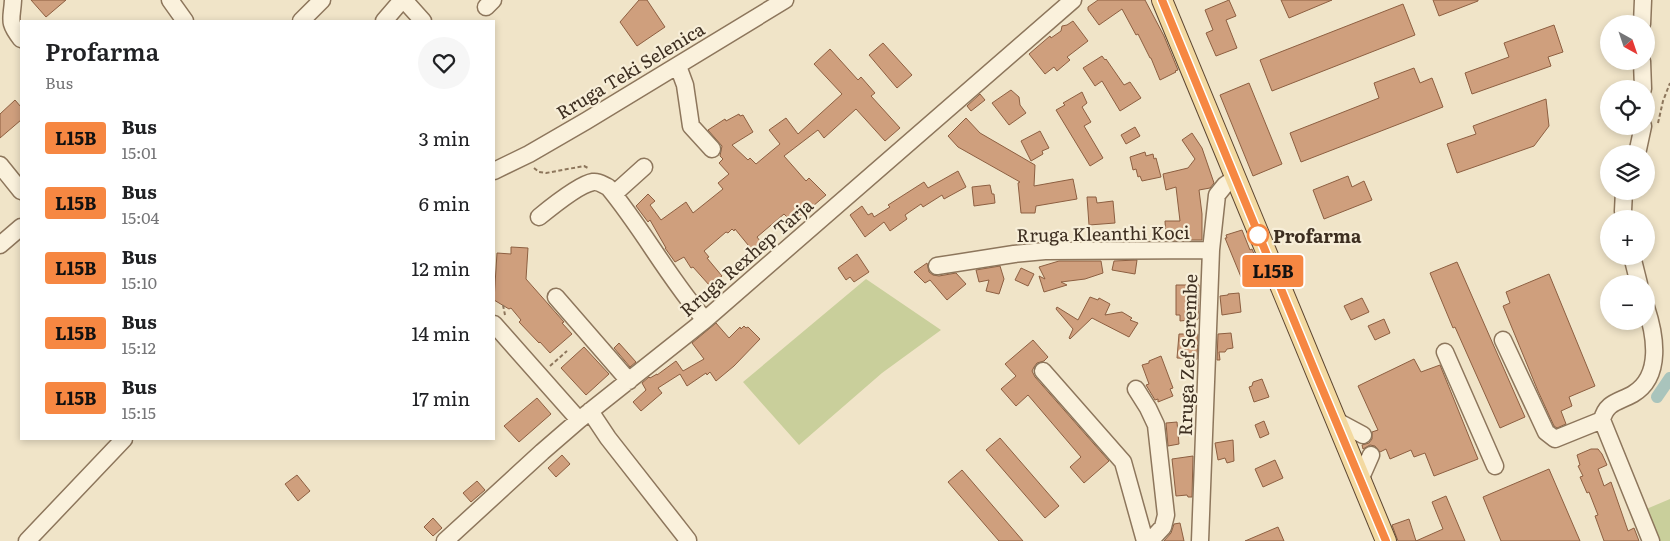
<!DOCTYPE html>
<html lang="en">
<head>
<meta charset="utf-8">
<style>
  body { margin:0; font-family:Literata,serif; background:#f6f6f6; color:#202124; height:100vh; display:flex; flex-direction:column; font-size:19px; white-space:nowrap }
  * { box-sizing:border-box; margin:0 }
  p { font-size:16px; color:#757577 }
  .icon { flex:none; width:28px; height:28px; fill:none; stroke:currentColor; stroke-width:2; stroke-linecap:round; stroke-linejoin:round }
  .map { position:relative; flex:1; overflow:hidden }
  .drawer { position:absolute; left:20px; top:20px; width:475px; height:420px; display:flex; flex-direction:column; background:#fff; border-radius:0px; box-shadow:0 2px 8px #0003 }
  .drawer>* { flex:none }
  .badge { padding:0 10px; border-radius:4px; font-size:18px; line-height:32px }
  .needle { width:32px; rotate:140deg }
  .controls { position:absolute; left:1600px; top:15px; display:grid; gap:10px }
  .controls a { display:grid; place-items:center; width:55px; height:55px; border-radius:50%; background:#fff; box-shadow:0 2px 8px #0003; font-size:25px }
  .map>.badge { position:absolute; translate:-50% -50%; box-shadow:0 0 0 2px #fff }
  .round { display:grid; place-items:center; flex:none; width:52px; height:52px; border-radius:26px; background:#f6f6f6 }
  .head { display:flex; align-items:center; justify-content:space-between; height:85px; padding:0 25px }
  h1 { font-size:24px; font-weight:600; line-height:38px }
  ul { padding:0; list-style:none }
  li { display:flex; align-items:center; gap:15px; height:65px; padding:0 25px }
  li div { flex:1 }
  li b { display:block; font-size:19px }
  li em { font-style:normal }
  li .badge { min-width:55px; font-weight:700; text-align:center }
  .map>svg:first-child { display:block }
</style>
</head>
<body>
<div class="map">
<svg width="1670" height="541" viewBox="0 0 1670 541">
  <rect width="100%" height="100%" fill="#f0e4c8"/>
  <!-- green -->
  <path fill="#c9cf9b" d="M866 279 941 330 882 373 799 445 743 382Z
    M1670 499V541H1657L1644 510Z"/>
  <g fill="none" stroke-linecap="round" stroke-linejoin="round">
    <!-- canal -->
    <path stroke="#a9c4bc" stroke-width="12" d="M1657 397 1670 378"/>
  </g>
  <!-- building -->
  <path fill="#cf9f7d" stroke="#8d5f41" d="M31 0H66L46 17Z
    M639 0H647L665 27 637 46 620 22Z
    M1098 0H1145L1164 36 1178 70 1175 71 1176 72 1160 80 1151 58H1150L1138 34 1136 35 1122 9 1099 25 1088 10V7Z
    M1229 0 1236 16 1226 20 1237 48 1216 56 1206 33 1213 30 1205 10Z
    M1281 0H1332L1289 18Z
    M1433 0H1478V1L1439 16Z
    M1403 4 1415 35 1272 91 1260 60Z
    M1073 21 1088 41 1067 57 1070 60 1057 71 1054 67 1045 74 1029 54 1050 36 1051 38 1061 31 1062 26 1067 25Z
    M1554 25 1563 52 1548 57 1551 66 1472 94 1465 73 1509 57 1504 43Z
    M883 43 912 75 897 88 869 55Z
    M830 49 858 80 861 77 875 93 871 96 900 128 885 141 856 109 824 138 818 130 784 156 806 181 809 178 826 195 793 223 784 214 757 237 760 241 757 243 760 246 753 251 735 229 734 231 732 229 728 233 726 232 704 251 709 257 707 258 722 276 710 286 693 267 691 268 684 257 675 262 665 248H666L650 220 648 222 636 206 648 194 655 201 650 205 661 220 686 202 693 213 723 189 718 183 729 174 719 163 723 159 720 156 722 146 708 130 725 119 726 121 739 114 740 116 743 115 753 132 732 145 748 160 750 158 756 164 780 144 769 130 786 118 798 134 842 94 814 64Z
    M1102 56 1105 60 1106 59 1124 85 1130 82 1141 98 1120 111 1102 81 1095 86 1083 68Z
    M1414 68 1420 83 1432 78 1443 107 1301 162 1290 133 1379 98 1374 83Z
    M1249 83 1282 164 1253 176 1220 95Z
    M1011 90 1019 97 1020 105 1026 113 1009 125 992 103Z
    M1082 92 1087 103 1082 107 1091 122 1084 126 1103 158 1090 166 1056 110 1065 105 1063 103Z
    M980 94 985 100 971 111 967 106Z
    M1546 99 1549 126 1534 146 1457 173 1447 144 1476 134 1473 126Z
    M15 100 21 107V120L0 138V114Z
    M966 118 980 133 1035 165 1034 186 1073 179 1077 199 1036 206 1035 213H1021L1018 183 1020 182 958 147 948 136Z
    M1135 127 1140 136 1126 144 1121 135Z
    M1040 131 1049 148 1042 151 1043 154 1031 161 1021 141Z
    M1192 133 1202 148 1214 183 1210 188 1199 190 1202 214V240H1166L1165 221H1180L1176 187 1166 190 1163 174 1188 168 1195 159 1182 140Z
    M1145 152 1146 156 1153 154 1154 159 1156 158 1161 177 1142 181 1140 176 1138 177 1136 169 1133 170 1130 157Z
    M958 171 966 187 944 199 942 195 923 207 921 204 905 215 907 219 890 231 884 222 865 237 850 215 862 206 868 215 872 213 874 217 890 207 888 205 924 182 928 188Z
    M1348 176 1352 187 1364 181 1372 200 1324 219 1313 190Z
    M990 185 992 194H994L995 203 974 206 972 187Z
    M1087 197H1096L1097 203 1113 201 1115 223 1089 225Z
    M1242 230 1250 250 1252 249 1261 270 1241 277 1225 238H1227L1226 235Z
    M511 247 528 248 526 279 564 322 562 323 572 334 550 353 540 342 539 343 519 322 521 320 511 308 509 309 494 300 497 253 511 254Z
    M857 254 869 272 854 282 850 277 846 280 838 268Z
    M1137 260 1135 274 1112 270 1114 261Z
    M1059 261H1101L1103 273 1085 279 1061 282 1067 285 1044 292 1039 276 1045 279 1039 267Z
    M1457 262 1525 417 1500 428 1455 327 1453 328 1430 273Z
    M927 263 929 272 933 275 939 276 956 273 966 284 947 300 930 280 925 283 914 272Z
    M1000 266 1004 279 999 294 986 291 989 280 979 282 976 270Z
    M1021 268 1034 274 1028 286 1015 280Z
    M1549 274 1595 386 1569 397 1572 406 1561 411 1566 424 1557 428 1554 426 1538 391 1503 306 1510 303 1506 292Z
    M1176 285H1199L1198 319 1180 321V315H1176Z
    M1239 293 1241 312 1222 315 1220 296 1228 295V294Z
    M1090 297 1098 300 1099 298 1110 304 1105 315 1122 312 1132 318 1130 320 1138 323 1129 337 1092 318 1070 339 1069 338 1073 329 1056 309 1057 307 1078 320Z
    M1362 298 1369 312 1351 320 1344 306Z
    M1384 319 1390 333 1375 340 1368 326Z
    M716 323 729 338 740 327 741 329 744 326 746 328 748 327 760 339 734 366 716 381 710 372 707 375 706 373 687 386 680 374 658 388 662 393 641 411 633 402 646 390 642 383 649 377 650 378 657 374V375L676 361 683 371 704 359 692 343Z
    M1231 333 1233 348 1227 349 1225 352H1219L1220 360H1217L1218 334Z
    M1179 334H1198L1197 359 1177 358Z
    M1033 340 1048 357 1044 361 1037 363 1034 367 1032 371 1035 377 1109 461 1084 483 1070 467 1081 457 1028 395 1016 406 1001 389 1016 376 1005 364Z
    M619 343 636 362 630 367 614 348Z
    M584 347 609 374 586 395 561 368Z
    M1161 356 1173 388 1170 389 1173 396 1158 402V399L1155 400 1146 385 1149 384 1142 365 1149 363V361Z
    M1414 359 1421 372 1440 365 1478 459 1434 476 1425 453 1414 457 1411 450 1390 459 1386 449 1380 452 1375 446 1370 445 1363 449 1362 445 1369 443 1372 439V432L1378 430 1358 386Z
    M1262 379 1269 397 1254 402 1249 387 1252 386 1253 382Z
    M537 398 551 414 519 442 504 426Z
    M1264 421 1269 434 1260 438 1255 425Z
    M1177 422 1179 444 1168 446 1166 423Z
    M1000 438 1059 506 1045 518 986 450Z
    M1233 440 1234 461 1227 463 1225 458 1218 460 1215 443Z
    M1591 449H1598L1602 454 1607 465 1598 469 1604 486 1611 482 1628 531 1634 528 1639 541H1604L1595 516 1598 515 1589 492 1587 493 1580 477 1583 476 1578 466 1580 465 1577 455Z
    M562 455 570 464 556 477 548 468Z
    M1193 456 1192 497H1188L1187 495 1176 496 1172 459Z
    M1275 460 1283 478 1263 487 1255 469Z
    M1549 469 1580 541H1501L1483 497Z
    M962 470 1023 541H999L948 482Z
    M297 475 310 491 298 501 285 484Z
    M477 481 485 490 471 502 463 493Z
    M1446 496 1465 541H1398L1392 525 1409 519 1416 541 1443 529 1432 502Z
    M433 518 442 528 433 536 424 527Z
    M1180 523 1184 541H1164L1171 533 1174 524Z
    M1278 527 1284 541H1245Z"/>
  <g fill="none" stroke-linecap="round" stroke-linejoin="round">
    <!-- minor casing -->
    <g stroke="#8d765c" stroke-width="19">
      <path id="minor" d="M13 0C12 20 7 21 21 39
        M170 0 185 21
        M404 0 423 21
        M486 7 493 0
        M301 21 322 0
        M384 21 402 0
        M1642 24 1643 0
        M1642 61 1643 89
        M678 66 685 85 691 126 712 149
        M1637 154 1643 126
        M0 165 21 191
        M494 171 529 154 586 121 785 0
        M1624 191 1623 211 1625 219
        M614 194 644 167
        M539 217C550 208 580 184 593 182 599 181 603 185 608 187 643 229 669 279 705 320
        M0 245 21 227
        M1632 256 1639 284
        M937 266 1014 254 1045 251 1211 250
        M556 297 629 381
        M1646 307C1655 334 1663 376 1633 394 1619 402 1606 402 1602 420L1651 541
        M494 324 579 420
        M1503 340 1546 432 1555 439 1602 420
        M1445 352 1495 466
        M1043 371 1123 462 1145 541
        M1136 389 1148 408 1156 425 1166 515 1163 527 1150 541
        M590 411 608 438 688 540
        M1335 420 1363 435
        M1360 480 1371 455
        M27 541 124 439
        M445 541 542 452 579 420 705 320 1073 0
        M1200 541 1211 250 1217 195 1225 185 1235 178"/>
    </g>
    <!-- major casing -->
    <g stroke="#5b4430" stroke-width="22">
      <path id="major" d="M1162 0 1386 541"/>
    </g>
    <!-- path -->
    <path stroke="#8d765c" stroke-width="2" stroke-dasharray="4 2.5" stroke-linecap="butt" d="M1658 123 1663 101 1670 83
      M534 168 539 172 546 173 584 166 588 168
      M503 305 505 315
      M550 366 567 351"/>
    <!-- minor -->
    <use href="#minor" stroke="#faf1dc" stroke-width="16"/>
    <!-- major -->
    <use href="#major" stroke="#f3d9a0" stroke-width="20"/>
  </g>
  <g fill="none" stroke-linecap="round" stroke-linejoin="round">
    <!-- line casing -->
    <g stroke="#fff" stroke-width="11">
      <path id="line" d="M1162 0 1316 374 1386 541"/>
    </g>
    <!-- line -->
    <use href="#line" stroke="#f68742" stroke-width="8"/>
  </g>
  <!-- markers -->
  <circle fill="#fff" stroke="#f68742" stroke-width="2.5" cx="1258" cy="235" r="10"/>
  <g text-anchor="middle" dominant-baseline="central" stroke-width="4.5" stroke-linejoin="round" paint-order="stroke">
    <!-- street labels -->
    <g font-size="18" fill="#3d2e20" stroke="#f7eed8">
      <text transform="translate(630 70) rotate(-31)">Rruga Teki Selenica</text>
      <text transform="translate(1103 233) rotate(-1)">Rruga Kleanthi Koci</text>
      <text transform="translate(746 257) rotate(-41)">Rruga Rexhep Tarja</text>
      <text transform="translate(1187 355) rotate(-88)">Rruga Zef Serembe</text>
    </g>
    <!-- stop labels -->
    <g font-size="18" font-weight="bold" fill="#3d2e20" stroke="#f7eed8" text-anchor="start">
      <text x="1273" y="235">Profarma</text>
    </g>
  </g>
</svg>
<div class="controls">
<a><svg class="needle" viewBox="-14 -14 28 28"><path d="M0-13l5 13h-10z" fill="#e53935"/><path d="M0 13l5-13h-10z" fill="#757577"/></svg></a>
<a><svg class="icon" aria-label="locate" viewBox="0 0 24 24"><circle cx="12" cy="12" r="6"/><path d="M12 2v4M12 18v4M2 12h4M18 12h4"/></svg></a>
<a><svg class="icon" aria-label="layers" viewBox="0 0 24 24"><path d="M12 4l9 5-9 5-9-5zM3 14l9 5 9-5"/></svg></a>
<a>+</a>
<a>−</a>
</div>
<b class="badge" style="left:1273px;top:271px;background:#f68742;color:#111">L15B</b>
<section class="drawer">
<div class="head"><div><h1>Profarma</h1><p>Bus</p></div><a class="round"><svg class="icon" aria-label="heart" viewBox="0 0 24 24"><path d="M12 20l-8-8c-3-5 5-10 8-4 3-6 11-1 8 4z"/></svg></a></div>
<ul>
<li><span class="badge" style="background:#f68742;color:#111">L15B</span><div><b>Bus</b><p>15:01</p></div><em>3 min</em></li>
<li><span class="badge" style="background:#f68742;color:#111">L15B</span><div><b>Bus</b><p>15:04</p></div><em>6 min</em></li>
<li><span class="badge" style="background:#f68742;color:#111">L15B</span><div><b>Bus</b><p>15:10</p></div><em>12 min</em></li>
<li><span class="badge" style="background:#f68742;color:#111">L15B</span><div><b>Bus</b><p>15:12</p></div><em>14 min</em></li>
<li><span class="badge" style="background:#f68742;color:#111">L15B</span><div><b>Bus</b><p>15:15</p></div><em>17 min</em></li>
</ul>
</section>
</div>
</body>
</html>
